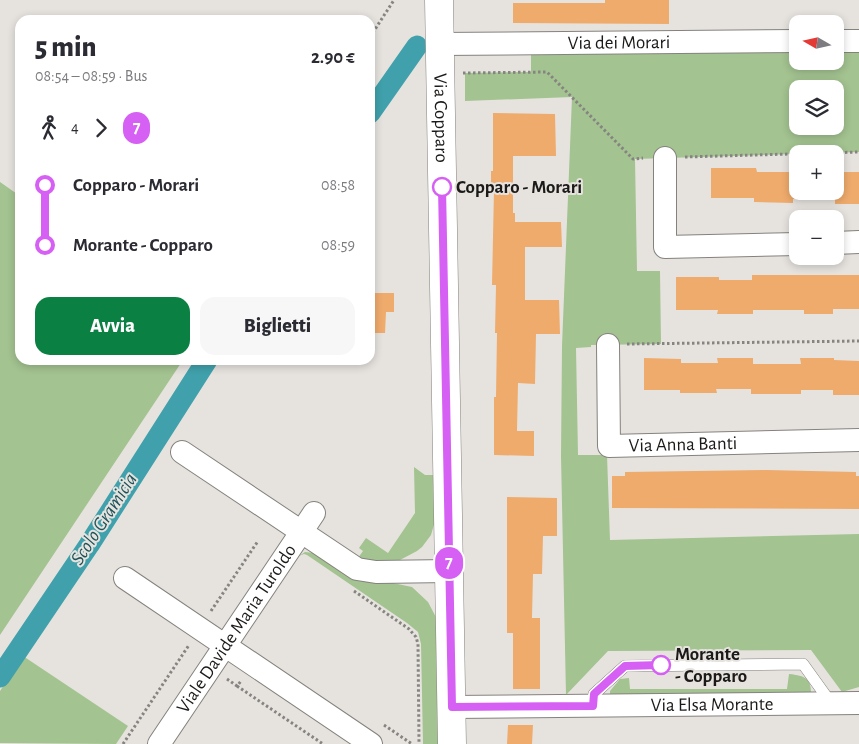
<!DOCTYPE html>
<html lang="it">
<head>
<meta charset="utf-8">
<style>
  body { margin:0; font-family:"Alegreya Sans",sans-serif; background:#f7f7f7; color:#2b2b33; height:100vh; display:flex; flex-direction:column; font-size:19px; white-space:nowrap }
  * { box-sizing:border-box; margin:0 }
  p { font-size:16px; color:#7c7c81 }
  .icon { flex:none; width:28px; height:28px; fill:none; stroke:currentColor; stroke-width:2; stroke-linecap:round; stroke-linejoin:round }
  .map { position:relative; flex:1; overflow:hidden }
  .details { position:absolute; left:15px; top:15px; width:360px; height:350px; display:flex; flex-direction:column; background:#fff; border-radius:15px; box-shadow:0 2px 8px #0003 }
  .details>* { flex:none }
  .badge { padding:0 10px; border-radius:16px; font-size:18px; line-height:32px }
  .needle { width:32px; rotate:279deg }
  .buttons { position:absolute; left:789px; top:15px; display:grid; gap:10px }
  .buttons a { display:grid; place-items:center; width:55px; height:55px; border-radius:10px; background:#fff; box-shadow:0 2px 8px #0003; font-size:25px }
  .map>.badge { position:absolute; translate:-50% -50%; box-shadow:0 0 0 2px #fff }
  .legs { display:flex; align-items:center; gap:8px; height:55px; padding:0 20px; font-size:16px }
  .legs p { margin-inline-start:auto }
  .summary { display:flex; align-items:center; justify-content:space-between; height:85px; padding:0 20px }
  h1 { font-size:28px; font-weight:800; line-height:38px }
  .action { display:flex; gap:10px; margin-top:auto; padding:10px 20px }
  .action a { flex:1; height:58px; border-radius:15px; background:#0b8043; color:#fff; font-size:20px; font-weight:800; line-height:58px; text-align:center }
  .action a+a { background:#f7f7f7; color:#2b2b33 }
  ul { padding:0 20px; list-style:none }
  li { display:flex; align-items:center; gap:18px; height:60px; font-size:19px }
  li i { display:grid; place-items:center; width:8px; height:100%; margin:0 6px; background:currentColor }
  li i::after { content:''; width:12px; height:12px; margin:-6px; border:4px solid; border-radius:50%; background:#fff }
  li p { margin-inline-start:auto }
  li:first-child i { background:linear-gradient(#0000 50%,currentColor 0) }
  li:last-child i { background:linear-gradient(currentColor 50%,#0000 0) }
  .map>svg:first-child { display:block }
</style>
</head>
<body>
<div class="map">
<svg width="859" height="744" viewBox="0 0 859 744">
  <rect width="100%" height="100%" fill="#e6e3df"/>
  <!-- green -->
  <path fill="#a3c390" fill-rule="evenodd" d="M835 47H859V152L635 159 637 271H660L661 344 591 345V347L576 348 578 455H607L610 540 859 534V687L842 692 811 650 608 651 566 695 561 456 562 346 572 97 465 101V73L531 72V50L797 48 798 61H835ZM798 89H835V126H798Z
    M0 182 20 196V360H183L0 635Z
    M414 467 425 475H436L435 521 431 535 422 547 417 551 400 560H362L358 558 363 551 359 548 366 538 388 553 415 513Z
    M305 552 314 553 351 578 358 581 388 582 412 587 428 602 439 623 441 744H423L421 644 418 632 407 623 307 555 304 554 299 556Z
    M23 656 128 726 116 744 0 743V691Z
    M789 674C807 676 812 679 811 698H610V691L620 679 629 678 630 689H787Z"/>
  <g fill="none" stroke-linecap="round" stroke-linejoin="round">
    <!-- canal -->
    <path stroke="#40a1ac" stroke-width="21" d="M370 113 417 46
      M0 677 89 545 207 360"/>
  </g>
  <!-- building -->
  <path fill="#efab6c" d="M605 0H669V24L513 23V3H605Z
    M493 113 555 114 556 156H513V213H515V222H561L562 247H525V300H559L560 334H536L535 384 518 383 517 431H534V456L494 455V397H496L497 333H495L496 285H492L494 189H491V171H493Z
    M711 168H756L757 172H798V199H793V203L754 202V198H711Z
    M835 172H859V204H835Z
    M752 275H859V309H833V314H804V310H753V314H717L718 310H676V277H719V280H752Z
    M370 293H394V312H386L385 333H370Z
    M644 358 681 359V363H718L717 358H753V364H801L800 358H834V360L859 361V395H833V390H801V394H751V389H716L717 393H680V390H644Z
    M767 470 856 472V476H859V509L612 508V476H625V472Z
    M507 497 557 498V536H543L542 574H533L532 618H540V689H513V633H507Z
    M508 725H533L532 744H507Z"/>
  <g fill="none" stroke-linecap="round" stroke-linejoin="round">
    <!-- lane casing -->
    <g stroke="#85827e" stroke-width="12">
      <path id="lane" d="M593 706 594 694 625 666 803 664 831 703"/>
    </g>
    <!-- street casing -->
    <g stroke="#85827e" stroke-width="24">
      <g id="street">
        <path d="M835 41H859"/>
        <path id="s1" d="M439 44 798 41"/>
        <path d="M665 158V247L798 244"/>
        <path d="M835 243 859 242"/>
        <path id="s2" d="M608 345 609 446 859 440"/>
        <path d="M182 452 357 569 376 572 449 571"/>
        <path d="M125 578 371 744"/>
        <path id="s3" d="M452 707 859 703"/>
        <path id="s4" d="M159 744 314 513"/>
      </g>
    </g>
    <!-- secondary casing -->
    <g stroke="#85827e" stroke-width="29">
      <g id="secondary">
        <path id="s5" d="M439 0 452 744"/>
      </g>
    </g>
    <!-- path -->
    <path stroke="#868481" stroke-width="3" stroke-dasharray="2.5 2.5" stroke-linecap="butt" d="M370 37 394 0
      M463 73 547 72 633 159 643 158
      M685 157 859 152
      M627 344 859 341
      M354 591 409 629 416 637 418 644 419 744
      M211 611 258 541
      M227 679 237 686 241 681
      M237 686 323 744
      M384 725 412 744
      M123 744 189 645"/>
    <!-- lane -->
    <use href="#lane" stroke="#fff" stroke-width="11"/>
    <!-- street -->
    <use href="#street" stroke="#fff" stroke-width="22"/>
    <!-- secondary -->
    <use href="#secondary" stroke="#fff" stroke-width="28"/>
  </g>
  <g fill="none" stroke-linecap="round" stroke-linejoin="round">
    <!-- line-1 casing -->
    <g stroke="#fff" stroke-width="11">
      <path id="line-1" d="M442 187 452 707 593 706 594 694 625 666 661 665"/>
    </g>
    <!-- line-1 -->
    <use href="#line-1" stroke="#d65ff4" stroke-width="8"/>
  </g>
  <!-- markers -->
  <g fill="#fff" stroke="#d65ff4" stroke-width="2.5">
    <circle cx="442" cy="187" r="9"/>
    <circle cx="661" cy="665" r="9"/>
  </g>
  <g text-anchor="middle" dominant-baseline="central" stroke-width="4" stroke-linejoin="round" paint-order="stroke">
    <!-- street labels -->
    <g font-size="19" fill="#1b1a18" stroke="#e6e3df">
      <text stroke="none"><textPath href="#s1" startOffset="180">Via dei Morari</textPath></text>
      <text stroke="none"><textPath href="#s5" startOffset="118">Via Copparo</textPath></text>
      <text stroke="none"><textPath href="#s2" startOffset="175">Via Anna Banti</textPath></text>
      <text stroke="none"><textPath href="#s4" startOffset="139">Viale Davide Maria Turoldo</textPath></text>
      <text stroke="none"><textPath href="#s3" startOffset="260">Via Elsa Morante</textPath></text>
    </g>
    <!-- stop labels -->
    <g font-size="19" font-weight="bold" fill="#1b1a18" stroke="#e6e3df" text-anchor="start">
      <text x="456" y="187">Copparo - Morari</text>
      <text x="675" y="654">Morante<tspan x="675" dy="22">- Copparo</tspan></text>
    </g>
    <!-- water labels -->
    <g font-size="20" font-style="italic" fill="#1c5359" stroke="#e6e3df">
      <text transform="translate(104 519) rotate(-57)">Scolo Gramicia</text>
    </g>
  </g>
</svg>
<div class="buttons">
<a><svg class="needle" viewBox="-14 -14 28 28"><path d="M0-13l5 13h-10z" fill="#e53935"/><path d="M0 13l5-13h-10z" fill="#7c7c81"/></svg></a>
<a><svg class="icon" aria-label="layers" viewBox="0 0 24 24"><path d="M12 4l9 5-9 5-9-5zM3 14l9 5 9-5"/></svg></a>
<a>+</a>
<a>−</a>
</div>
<b class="badge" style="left:449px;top:563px;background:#d65ff4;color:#fff">7</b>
<section class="details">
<div class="summary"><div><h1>5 min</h1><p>08:54 – 08:59 · Bus</p></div><b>2.90 €</b></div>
<div class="legs"><svg class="icon" aria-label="walk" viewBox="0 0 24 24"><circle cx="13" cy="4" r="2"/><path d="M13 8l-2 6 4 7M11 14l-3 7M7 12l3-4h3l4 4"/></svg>4<svg class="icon" aria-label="forward" viewBox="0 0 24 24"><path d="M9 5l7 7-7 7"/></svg><b class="badge" style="background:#d65ff4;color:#fff">7</b></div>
<ul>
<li><i style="color:#d65ff4"></i><b>Copparo - Morari</b><p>08:58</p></li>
<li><i style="color:#d65ff4"></i><b>Morante - Copparo</b><p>08:59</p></li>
</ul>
<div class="action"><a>Avvia</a><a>Biglietti</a></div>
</section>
</div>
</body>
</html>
